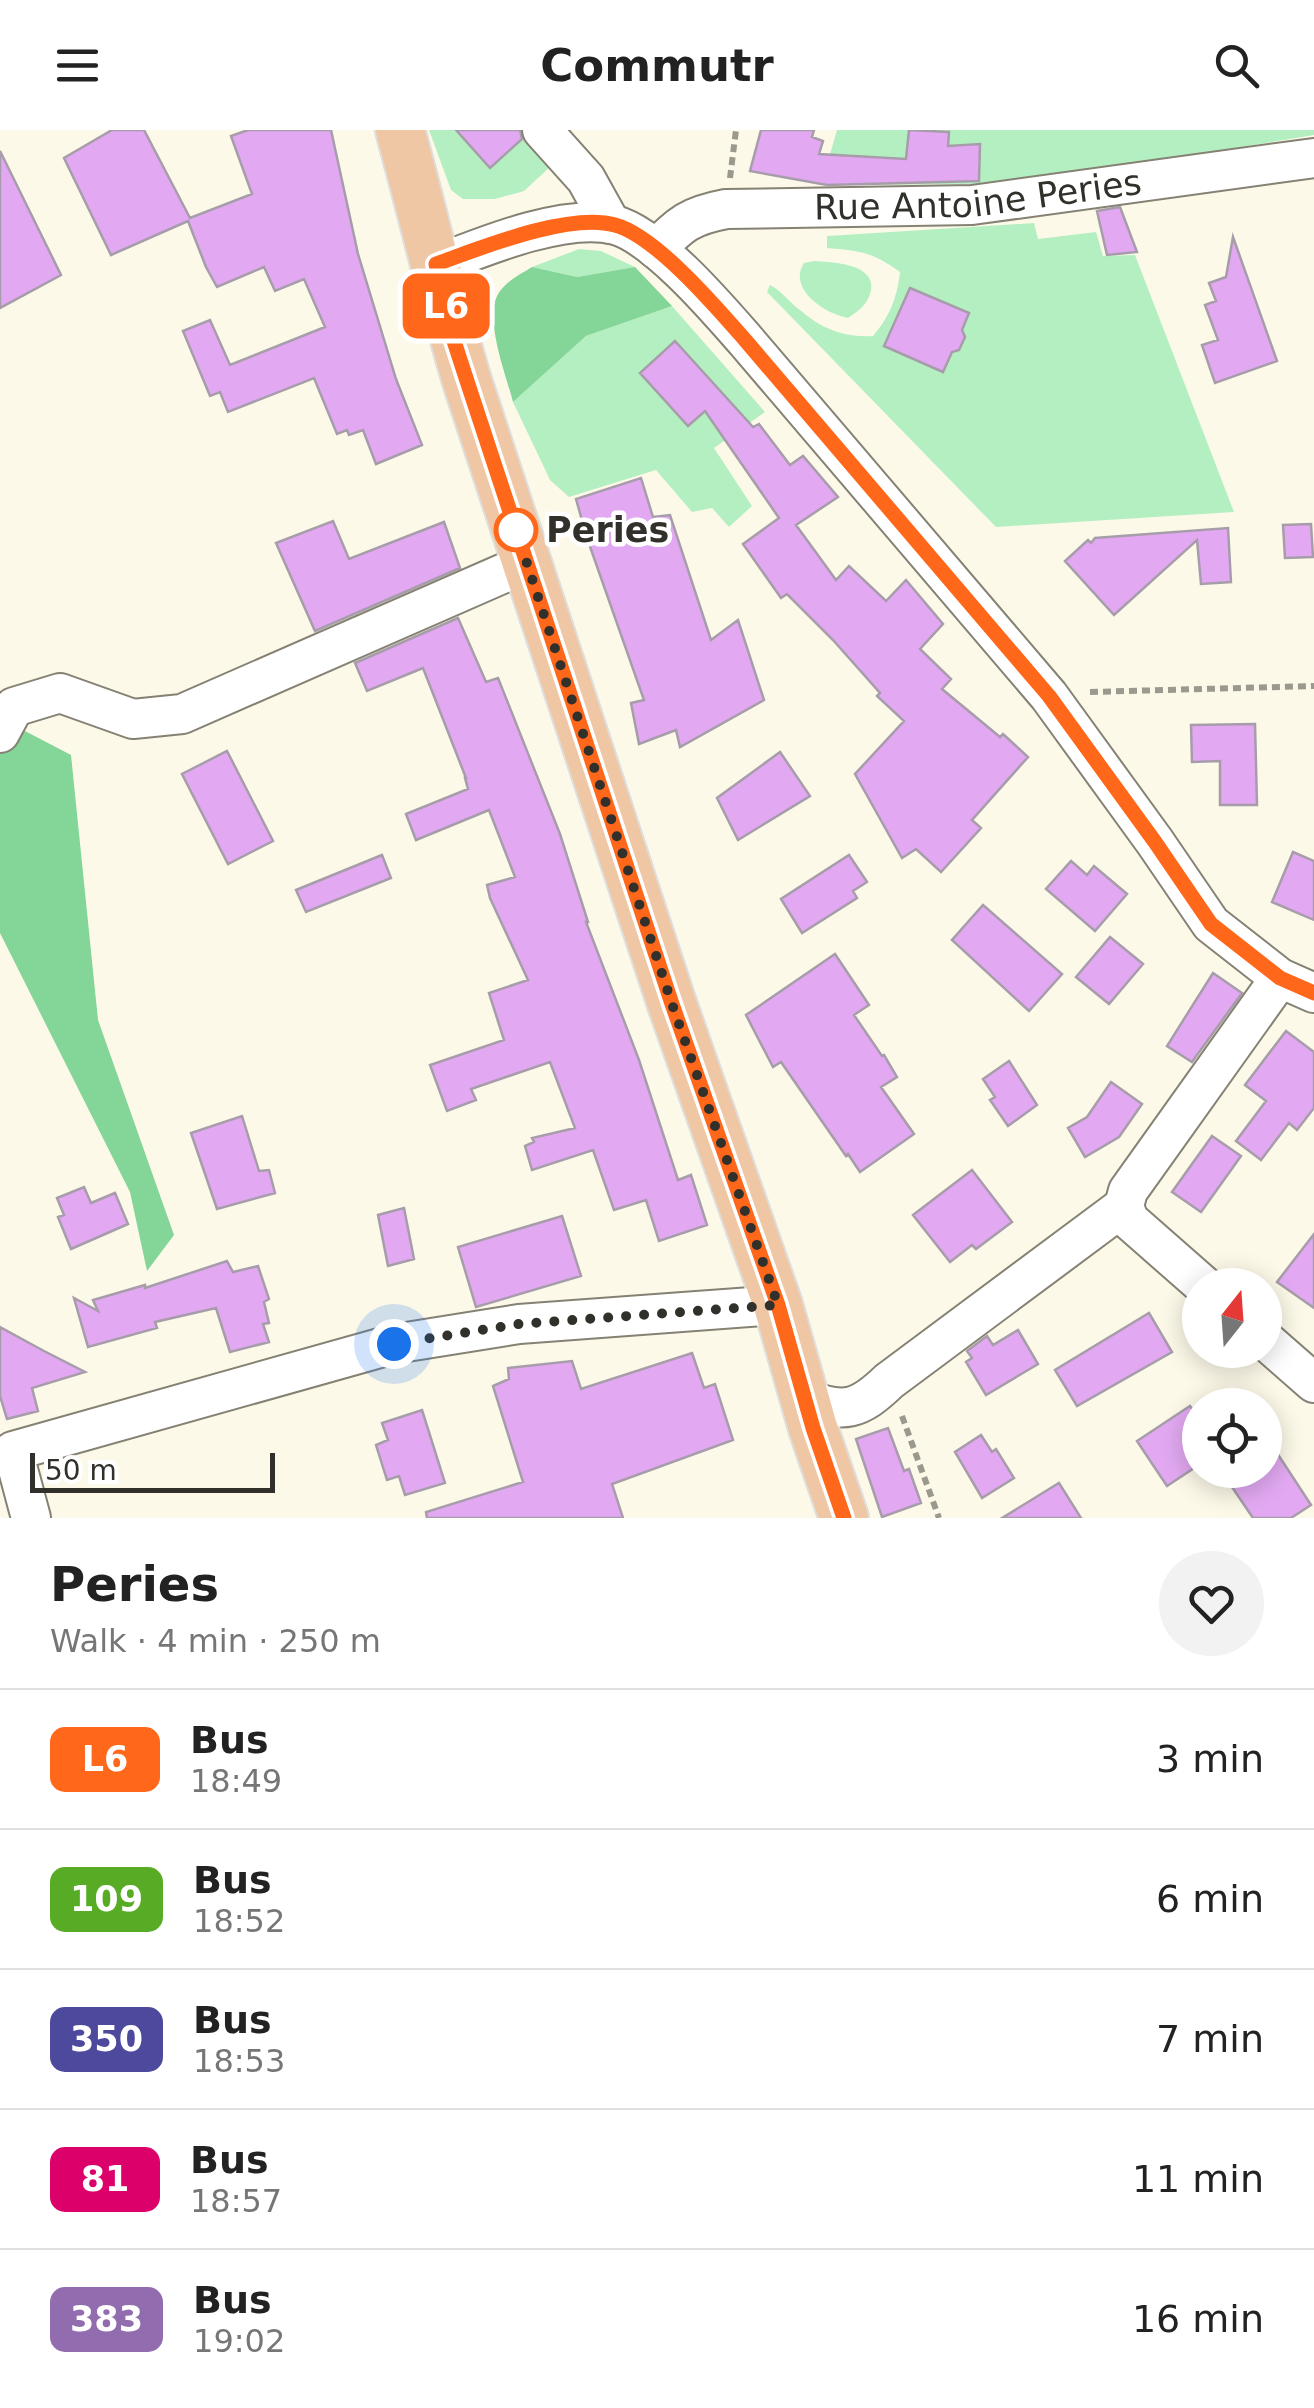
<!DOCTYPE html>
<html lang="en">
<head>
<meta charset="utf-8">
<style>
  body { margin:0; font-family:"DejaVu Sans",sans-serif; background:#f2f2f2; color:#222; height:100vh; display:flex; flex-direction:column; font-size:38px; white-space:nowrap }
  * { box-sizing:border-box; margin:0 }
  p { font-size:32px; color:#767676 }
  .icon { flex:none; width:55px; height:55px; fill:none; stroke:currentColor; stroke-width:2; stroke-linecap:round; stroke-linejoin:round }
  .map { position:relative; height:1388px; overflow:hidden }
  .details { display:flex; flex-direction:column; background:#fff; flex:1 }
  .details>* { flex:none }
  .badge { padding:0 20px; border-radius:15px; font-size:35px; line-height:65px }
  .needle { width:65px; rotate:17deg }
  .tools { position:absolute; left:1182px; top:1138px; display:grid; gap:20px }
  .tools a { display:grid; place-items:center; width:100px; height:100px; border-radius:50%; background:#fff; box-shadow:0 5px 25px #0003; font-size:50px }
  .scale { position:absolute; left:30px; bottom:25px; width:245px; box-sizing:border-box; padding-left:10px; border:5px solid #31302a; border-top:0; font-size:28px; line-height:35px; white-space:nowrap; color:#31302a; -webkit-text-stroke:8px #fff; paint-order:stroke }
  .you { position:absolute; width:50px; height:50px; margin:-25px; border:8px solid #fff; border-radius:50%; background:#1a73e8; box-shadow:0 0 0 15px #1a73e833 }
  .map>.badge { position:absolute; translate:-50% -50%; box-shadow:0 0 0 5px #fff }
  .round { display:grid; place-items:center; flex:none; width:105px; height:105px; border-radius:52px; background:#f2f2f2 }
  .summary { display:flex; align-items:center; justify-content:space-between; height:170px; padding:0 50px }
  h1 { font-size:48px; font-weight:700; line-height:75px }
  ul { padding:0; list-style:none }
  li { display:flex; align-items:center; gap:30px; height:140px; padding:0 50px; border-top:2px solid #e0e0e0 }
  li div { flex:1 }
  li b { display:block; font-size:38px }
  li em { font-style:normal }
  li .badge { min-width:110px; font-weight:700; text-align:center }
  header { display:flex; justify-content:space-between; align-items:center; height:130px; padding:0 50px; background:#fff; font-size:45px; font-weight:700 }
  .map>svg:first-child { display:block }
</style>
</head>
<body>
<header><svg class="icon" aria-label="menu" viewBox="0 0 24 24"><path d="M4 6h16M4 12h16M4 18h16"/></svg>Commutr<svg class="icon" aria-label="search" viewBox="0 0 24 24"><circle cx="10" cy="10" r="6"/><path d="M15 15l6 6"/></svg></header>
<div class="map">
<svg width="1314" height="1388" viewBox="0 0 1314 1388">
  <rect width="100%" height="100%" fill="#fdf9e9"/>
  <!-- green -->
  <path fill="#b4efc1" d="M429 0H518L551 36 524 61 495 69H463L451 60Z
    M837 0H1314V5L1015 54 821 55Z
    M1034 93 1038 109 1096 102 1103 126 1135 125 1234 382 996 397 767 162 770 155C782 161 789 172 800 180 822 199 844 208 873 206 890 186 897 168 900 142 872 122 861 121 827 118V106Z
    M579 119 601 121 635 137 577 147 532 137Z
    M814 131C833 132 880 134 870 164 866 176 858 181 848 188 825 184 787 159 804 133Z
    M672 176 765 282 714 318 752 376 729 397 712 378 692 382 656 340 569 367 550 350 513 272 586 206Z"/>
  <!-- forest -->
  <path fill="#83d598" d="M532 137 577 147 635 137 672 176 586 206 513 272C506 244 482 185 500 161 508 150 521 144 532 137Z
    M0 588 71 625 98 890 174 1105 147 1141 130 1062 0 803Z"/>
  <!-- building -->
  <path fill="#e2a9f2" stroke="#a79daa" stroke-width="2.5" d="M112 0H144L190 88 252 64 231 6 248 0H331L358 124 396 249 422 315 376 334 363 300 349 305 347 300 337 304 314 248 228 282 220 262 210 266 183 201 210 190 230 235 325 197 304 149 275 161 264 137 217 157 206 137 188 91 111 125 64 28Z
    M456 0H520L522 9 490 38Z
    M761 0H814L812 7 823 11 819 24 906 29 909 0 949 2 948 16 980 14 979 51 827 55 750 41Z
    M0 21 61 145 0 178Z
    M1120 77 1137 122 1107 125 1097 81Z
    M1233 107 1277 231 1215 253 1202 215 1218 210 1205 175 1216 171 1209 153 1226 147Z
    M910 158 969 183 962 200 965 207 959 220 952 222 943 242 884 216Z
    M675 211 753 297 759 294 790 335 803 326 838 367 796 395 836 450 849 436 886 471 906 450 943 494 920 519 951 549 942 559 1000 607 1003 604 1028 627 972 690 981 698 941 742 916 719 902 728 855 644 904 591 877 566 880 563 833 510 787 464 781 468 743 414 779 388 705 281 688 296 640 243Z
    M641 348 653 387 670 385 711 510 738 490 764 570 680 617 676 600 639 614 631 573 644 570 587 408 576 369Z
    M333 391 349 429 444 392 460 438 315 501 276 413Z
    M1311 394 1313 427 1285 428 1283 395Z
    M1228 398 1231 452 1201 454 1197 410 1114 485 1065 431 1088 410 1091 413 1095 408Z
    M458 488 486 552 498 548 560 704 588 792H586L639 930 678 1050 691 1045 707 1095 659 1111 646 1070 614 1080 593 1020 532 1040 525 1016 534 1012 532 1008 575 998 550 932 471 959 476 970 447 981 430 935 504 910 489 863 528 850 490 768 487 755 515 747 489 680 416 710 406 684 468 659 465 648H466L423 538 367 561 355 533Z
    M1255 594 1257 675H1220V631L1192 632 1191 595Z
    M227 621 273 711 228 734 182 644Z
    M780 622 810 666 738 710 717 668Z
    M1293 722 1314 731V790L1272 772Z
    M382 725 391 748 306 782 296 760Z
    M849 725 867 752 853 761 857 768 802 803 781 769Z
    M1071 731 1087 745 1094 736 1127 764 1095 801 1046 759Z
    M983 775 1062 844 1029 881 952 810Z
    M1110 807 1143 834 1109 874 1076 847Z
    M835 824 869 875 854 885 882 926 884 925 897 947 881 957 914 1004 860 1042 848 1024 846 1026 781 932 773 937 746 885Z
    M1213 843 1242 863 1192 932 1167 916Z
    M1286 901 1314 922V978L1297 1000 1289 993 1261 1030 1236 1011 1266 971 1245 955Z
    M1009 931 1037 975 1008 996 990 970 995 967 983 949Z
    M1111 952 1142 974 1119 1007 1085 1027 1068 998 1087 987Z
    M242 986 259 1041 269 1040 275 1063 217 1079 191 1003Z
    M1212 1006 1241 1026 1201 1082 1172 1062Z
    M972 1040 1012 1092 976 1119 972 1115 950 1132 913 1085Z
    M84 1057 91 1073 115 1063 128 1094 71 1119 58 1087 64 1085 57 1068Z
    M404 1078 414 1129 388 1136 378 1085Z
    M562 1086 581 1146 476 1177 458 1117Z
    M1314 1104V1178L1277 1152Z
    M227 1131 233 1142 258 1136 269 1169 264 1172 269 1193 263 1194 269 1212 230 1222 216 1178 155 1192 157 1198 88 1217 74 1168 98 1181 93 1170 145 1155V1158Z
    M1149 1183 1172 1222 1077 1276 1055 1240Z
    M0 1197 44 1221 85 1242 32 1258 38 1281 7 1289 0 1266Z
    M1018 1200 1038 1234 986 1265 966 1232 972 1228 967 1221 987 1206 993 1215Z
    M692 1223 704 1258 715 1254 733 1310 612 1354 623 1388H427L426 1382 523 1352 493 1256 509 1249 508 1238 572 1231 581 1259Z
    M1190 1276 1200 1290V1334L1167 1356 1137 1311Z
    M422 1280 445 1353 405 1365 399 1346 387 1350 376 1315 388 1310 382 1293Z
    M888 1298 904 1341 909 1339 921 1373 882 1387 856 1309Z
    M981 1305 992 1322 996 1319 1014 1348 982 1368 955 1322Z
    M1277 1323 1311 1375 1291 1388H1253L1230 1354 1252 1340H1265V1331Z
    M1059 1353 1081 1388H1002Z"/>
  <g fill="none" stroke-linecap="round" stroke-linejoin="round">
    <!-- minor casing -->
    <g stroke="#858173" stroke-width="42">
      <g id="minor">
        <path d="M542 0 586 49 611 94"/>
        <path id="s1" d="M656 119C681 94 689 86 726 79L972 75 1314 28"/>
        <path d="M436 135C482 117 566 82 615 95 656 106 718 179 746 211L1049 566 1155 712 1211 794 1280 848 1314 863"/>
        <path d="M0 603 14 577 60 563 133 589 182 584 527 433"/>
        <path d="M1203 1155 1129 1090 1124 1076 1128 1061 1280 848"/>
        <path d="M1265 1210 1314 1253"/>
        <path d="M806 1269C844 1284 859 1280 889 1251L1124 1076"/>
        <path d="M31 1388 13 1321 394 1214 519 1194 778 1175"/>
      </g>
    </g>
    <!-- major casing -->
    <g stroke="#dededd" stroke-width="52">
      <path id="major" d="M400 0C423 83 442 168 467 251L672 874 778 1175 813 1298 844 1388"/>
    </g>
    <!-- path -->
    <path stroke="#9b998e" stroke-width="6" stroke-dasharray="8 5" stroke-linecap="butt" d="M730 48 736 0
      M1090 562 1314 556
      M902 1286 939 1388"/>
    <!-- minor -->
    <use href="#minor" stroke="#fff" stroke-width="38"/>
    <!-- major -->
    <use href="#major" stroke="#efc7a4" stroke-width="48"/>
  </g>
  <g fill="none" stroke-linecap="round" stroke-linejoin="round">
    <!-- line casing -->
    <g stroke="#fff" stroke-width="22">
      <path id="line" d="M844 1388 813 1298 778 1175 672 874 467 251 453 208 436 134C481 118 569 82 615 95 656 106 717 178 746 211L1049 566 1155 712 1211 794 1280 848 1314 863"/>
    </g>
    <!-- line -->
    <use href="#line" stroke="#ff671b" stroke-width="15"/>
    <!-- walk -->
    <path stroke="#31302a" stroke-width="10" stroke-dasharray="0 18" d="M394 1214 519 1194 778 1175 672 874 516 400"/>
  </g>
  <!-- markers -->
  <circle fill="#fff" stroke="#ff671b" stroke-width="5" cx="516" cy="400" r="20"/>
  <g text-anchor="middle" dominant-baseline="central" stroke-width="9" stroke-linejoin="round" paint-order="stroke">
    <!-- street labels -->
    <g font-size="35" fill="#31302a" stroke="#fff">
      <text stroke="none"><textPath href="#s1" startOffset="335">Rue Antoine Peries</textPath></text>
    </g>
    <!-- stop labels -->
    <g font-size="35" font-weight="bold" fill="#31302a" stroke="#fff" text-anchor="start">
      <text x="546" y="400">Peries</text>
    </g>
  </g>
</svg>
<div class="tools">
<a><svg class="needle" viewBox="-14 -14 28 28"><path d="M0-13l5 13h-10z" fill="#e53935"/><path d="M0 13l5-13h-10z" fill="#767676"/></svg></a>
<a><svg class="icon" aria-label="locate" viewBox="0 0 24 24"><circle cx="12" cy="12" r="6"/><path d="M12 2v4M12 18v4M2 12h4M18 12h4"/></svg></a>
</div>
<div class="scale">50 m</div>
<div class="you" style="left:394px;top:1214px"></div>
<b class="badge" style="left:446px;top:176px;background:#ff671b;color:#fff">L6</b>
</div>
<section class="details">
<div class="summary"><div><h1>Peries</h1><p>Walk · 4 min · 250 m</p></div><a class="round"><svg class="icon" aria-label="heart" viewBox="0 0 24 24"><path d="M12 20l-8-8c-3-5 5-10 8-4 3-6 11-1 8 4z"/></svg></a></div>
<ul>
<li><span class="badge" style="background:#ff671b;color:#fff">L6</span><div><b>Bus</b><p>18:49</p></div><em>3 min</em></li>
<li><span class="badge" style="background:#58ac25;color:#fff">109</span><div><b>Bus</b><p>18:52</p></div><em>6 min</em></li>
<li><span class="badge" style="background:#4d499d;color:#fff">350</span><div><b>Bus</b><p>18:53</p></div><em>7 min</em></li>
<li><span class="badge" style="background:#dc006b;color:#fff">81</span><div><b>Bus</b><p>18:57</p></div><em>11 min</em></li>
<li><span class="badge" style="background:#916caf;color:#fff">383</span><div><b>Bus</b><p>19:02</p></div><em>16 min</em></li>
</ul>
</section>
</body>
</html>
